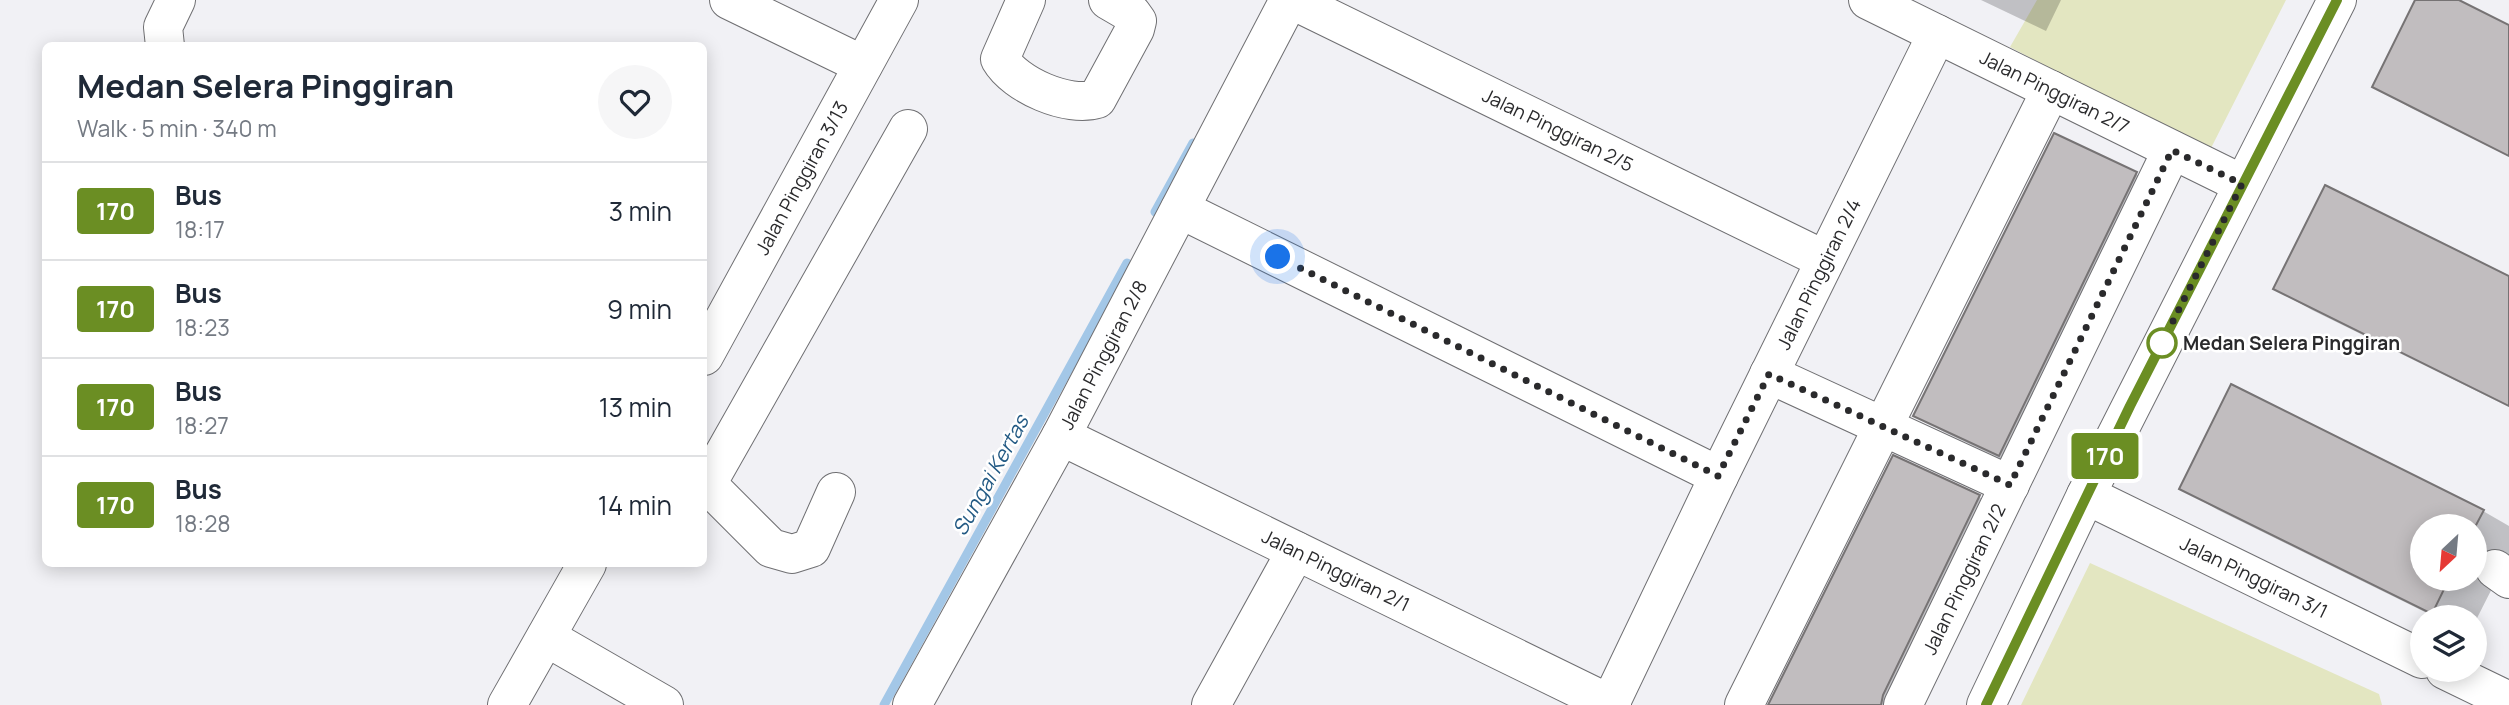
<!DOCTYPE html>
<html lang="en">
<head>
<meta charset="utf-8">
<style>
  body { margin:0; font-family:Manrope,sans-serif; background:#f6f6f7; color:#1f2937; height:100vh; display:flex; flex-direction:column; font-size:26px; white-space:nowrap }
  * { box-sizing:border-box; margin:0 }
  p { font-size:23px; color:#747a83 }
  .icon { flex:none; width:38px; height:38px; fill:none; stroke:currentColor; stroke-width:2; stroke-linecap:round; stroke-linejoin:round }
  .map { position:relative; flex:1; overflow:hidden }
  .details { position:absolute; left:42px; top:42px; width:665px; height:525px; display:flex; flex-direction:column; background:#fff; border-radius:10px; box-shadow:0 4px 18px #0003 }
  .details>* { flex:none }
  .badge { padding:0 14px; border-radius:5px; font-size:24px; line-height:46px }
  .needle { width:46px; rotate:206deg }
  .controls { position:absolute; left:2410px; top:514px; display:grid; gap:14px }
  .controls a { display:grid; place-items:center; width:77px; height:77px; border-radius:50%; background:#fff; box-shadow:0 4px 18px #0003; font-size:35px }
  .you { position:absolute; width:35px; height:35px; margin:-18px; border:5px solid #fff; border-radius:50%; background:#1a73e8; box-shadow:0 0 0 10px #1a73e833 }
  .map>.badge { position:absolute; translate:-50% -50%; box-shadow:0 0 0 4px #fff }
  .round { display:grid; place-items:center; flex:none; width:74px; height:74px; border-radius:37px; background:#f6f6f7 }
  .summary { display:flex; align-items:center; justify-content:space-between; height:119px; padding:0 35px }
  h1 { font-size:33px; font-weight:700; line-height:52px }
  ul { padding:0; list-style:none }
  li { display:flex; align-items:center; gap:21px; height:98px; padding:0 35px; border-top:2px solid #e0e1e3 }
  li div { flex:1 }
  li b { display:block; font-size:26px }
  li em { font-style:normal }
  li .badge { min-width:77px; font-weight:700; text-align:center }
  .map>svg:first-child { display:block }
</style>
</head>
<body>
<div class="map">
<svg width="2509" height="705" viewBox="0 0 2509 705">
  <rect width="100%" height="100%" fill="#f1f1f5"/>
  <!-- green -->
  <path fill="#e3e6c1" d="M2037 0H2286L2209 152 2010 47Z
    M2090 563 2379 694 2382 705H2021Z"/>
  <!-- shadow -->
  <path fill="#0003" fill-rule="evenodd" d="M1981 0H2061L2046 31Z
    M2417 0H2455L2509 27V157L2411 108 2374 87Z
    M2136 174 2165 191 2029 472 1944 432 1915 415Z
    M2509 278V407L2312 310 2275 289Z
    M1894 458 1979 497 2009 514 1916 705H1770Z
    M2181 488 2483 511 2509 526V555L2474 624V618H2437L2218 510ZM2422 527H2474V579H2422Z"/>
  <g fill="none" stroke-linecap="round" stroke-linejoin="round">
    <!-- stream -->
    <path stroke="#a3c7e7" stroke-width="9" d="M1155 212 1193 143
      M884 705 1127 263"/>
  </g>
  <!-- building -->
  <path fill="#c1bdbf" stroke="#767374" stroke-width="2" d="M2415 0H2459L2509 25V156L2372 87Z
    M2054 133 2137 172 1999 456 1913 416Z
    M2325 185 2509 276V406L2273 289Z
    M2231 384 2484 510 2475 527H2422V579H2449L2432 614 2179 489Z
    M1893 455 1980 495 1883 695 1881 705H1768Z"/>
  <g fill="none" stroke-linecap="round" stroke-linejoin="round">
    <!-- minor casing -->
    <g stroke="#6f6f72" stroke-width="40">
      <g id="minor">
        <path d="M729 0 863 65"/>
        <path d="M1026 0 1000 59C1015 85 1068 108 1097 99L1135 29 1137 21 1132 14 1108 0"/>
        <path id="s1" d="M1292 0 1825 260"/>
        <path id="s2" d="M1868 0 2242 184"/>
        <path d="M165 46 163 27 176 0"/>
        <path d="M1180 209 1719 476"/>
        <path id="s3" d="M704 356 899 0"/>
        <path d="M1769 374 2010 485"/>
        <path id="s4" d="M1061 436 1612 705"/>
        <path d="M836 492 811 548 792 554 771 548 707 484 908 129"/>
        <path id="s5" d="M2086 495 2422 659"/>
        <path d="M2495 569 2509 579"/>
        <path d="M546 637 664 705"/>
        <path d="M2445 670 2509 701"/>
        <path id="s6" d="M1610 704 1719 476 1937 34"/>
        <path d="M507 705 587 564"/>
        <path id="s7" d="M912 705 1061 436 1289 0"/>
        <path d="M1211 705 1296 551"/>
        <path d="M1744 705 2051 90"/>
        <path id="s8" d="M1903 705 2172 150"/>
        <path d="M1986 705 2086 495 2337 0"/>
      </g>
    </g>
    <!-- minor -->
    <use href="#minor" stroke="#fff" stroke-width="38"/>
  </g>
  <g fill="none" stroke-linecap="round" stroke-linejoin="round">
    <!-- line casing -->
    <g stroke="#fff" stroke-width="16">
      <path id="line" d="M1986 705 2130 406 2337 0"/>
    </g>
    <!-- line -->
    <use href="#line" stroke="#6b8e23" stroke-width="10"/>
    <!-- walk -->
    <path stroke="#2a2a2c" stroke-width="7" stroke-dasharray="0 12.6" d="M1278 257 1718 476 1769 374 2010 485 2172 150 2242 184 2162 343"/>
  </g>
  <!-- markers -->
  <circle fill="#fff" stroke="#6b8e23" stroke-width="3.5" cx="2162" cy="343" r="14"/>
  <g text-anchor="middle" dominant-baseline="central" stroke-width="5" stroke-linejoin="round" paint-order="stroke">
    <!-- street labels -->
    <g font-size="19" fill="#2a2a2c" stroke="#fff">
      <text stroke="none"><textPath href="#s2" startOffset="208">Jalan Pinggiran 2/7</textPath></text>
      <text stroke="none"><textPath href="#s1" startOffset="296">Jalan Pinggiran 2/5</textPath></text>
      <text stroke="none"><textPath href="#s3" startOffset="203">Jalan Pinggiran 3/13</textPath></text>
      <text stroke="none"><textPath href="#s6" startOffset="478">Jalan Pinggiran 2/4</textPath></text>
      <text stroke="none"><textPath href="#s7" startOffset="399">Jalan Pinggiran 2/8</textPath></text>
      <text stroke="none"><textPath href="#s4" startOffset="306">Jalan Pinggiran 2/1</textPath></text>
      <text stroke="none"><textPath href="#s5" startOffset="187">Jalan Pinggiran 3/1</textPath></text>
      <text stroke="none"><textPath href="#s8" startOffset="140">Jalan Pinggiran 2/2</textPath></text>
    </g>
    <!-- stop labels -->
    <g font-size="19" font-weight="bold" fill="#2a2a2c" stroke="#fff" text-anchor="start">
      <text x="2183" y="343">Medan Selera Pinggiran</text>
    </g>
    <!-- water labels -->
    <g font-size="21" font-style="italic" fill="#235a84" stroke="#fff">
      <text transform="translate(990 475) rotate(-61)">Sungai Kertas</text>
    </g>
  </g>
</svg>
<div class="controls">
<a><svg class="needle" viewBox="-14 -14 28 28"><path d="M0-13l5 13h-10z" fill="#e53935"/><path d="M0 13l5-13h-10z" fill="#747a83"/></svg></a>
<a><svg class="icon" aria-label="layers" viewBox="0 0 24 24"><path d="M12 4l9 5-9 5-9-5zM3 14l9 5 9-5"/></svg></a>
</div>
<div class="you" style="left:1278px;top:257px"></div>
<b class="badge" style="left:2105px;top:456px;background:#6b8e23;color:#fff">170</b>
<section class="details">
<div class="summary"><div><h1>Medan Selera Pinggiran</h1><p>Walk · 5 min · 340 m</p></div><a class="round"><svg class="icon" aria-label="heart" viewBox="0 0 24 24"><path d="M12 20l-8-8c-3-5 5-10 8-4 3-6 11-1 8 4z"/></svg></a></div>
<ul>
<li><span class="badge" style="background:#6b8e23;color:#fff">170</span><div><b>Bus</b><p>18:17</p></div><em>3 min</em></li>
<li><span class="badge" style="background:#6b8e23;color:#fff">170</span><div><b>Bus</b><p>18:23</p></div><em>9 min</em></li>
<li><span class="badge" style="background:#6b8e23;color:#fff">170</span><div><b>Bus</b><p>18:27</p></div><em>13 min</em></li>
<li><span class="badge" style="background:#6b8e23;color:#fff">170</span><div><b>Bus</b><p>18:28</p></div><em>14 min</em></li>
</ul>
</section>
</div>
</body>
</html>
